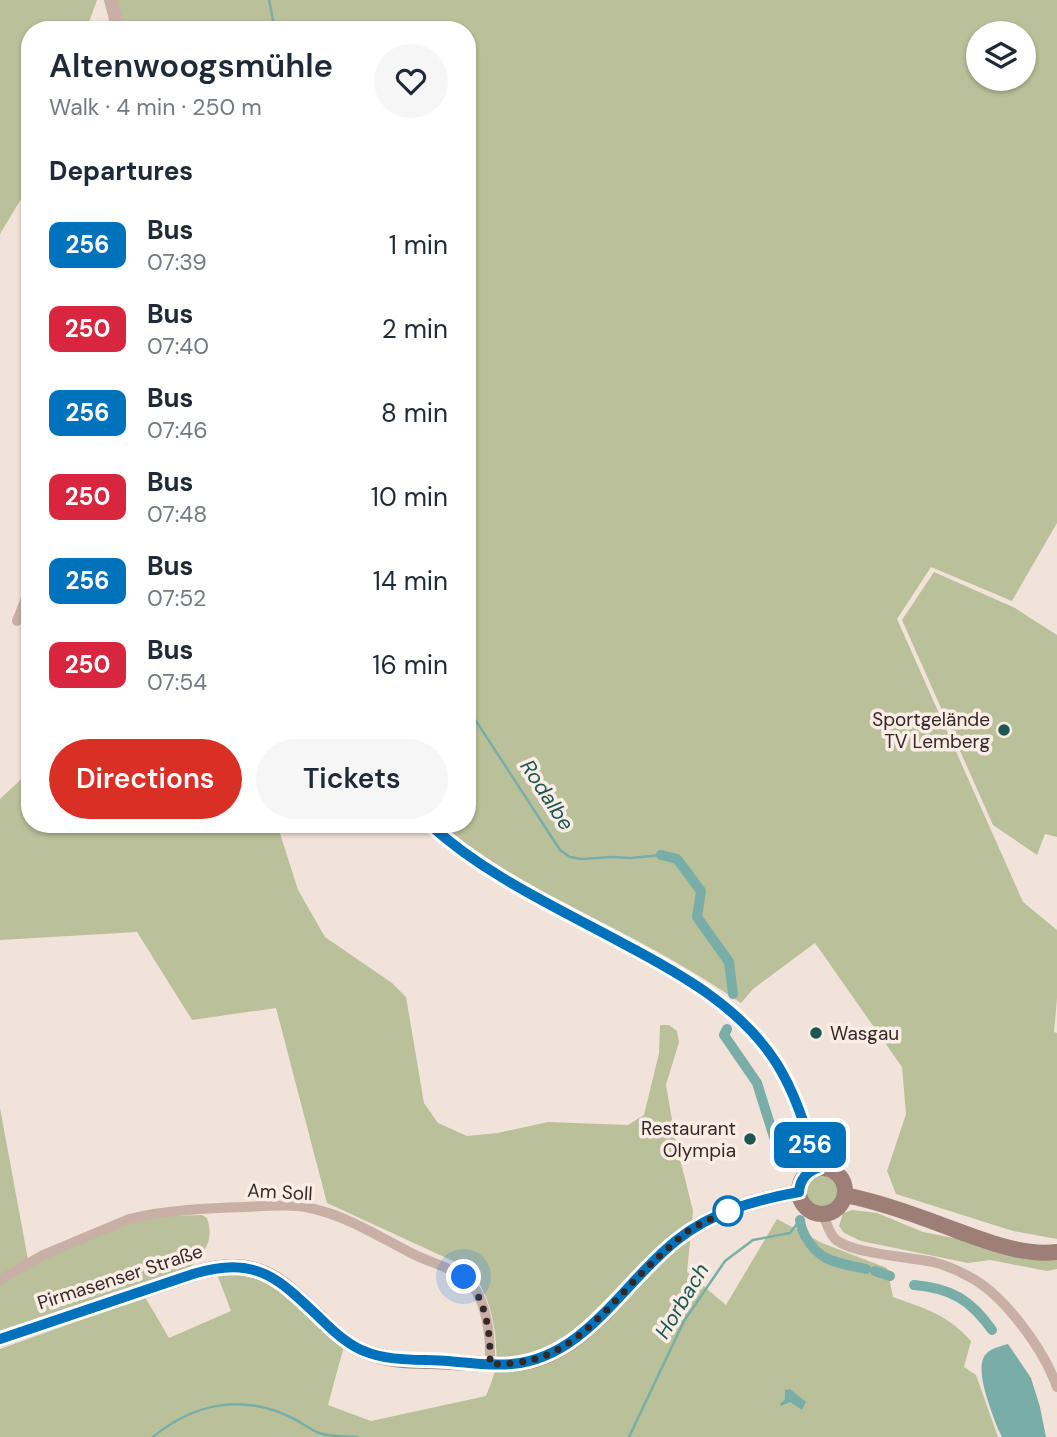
<!DOCTYPE html>
<html lang="en">
<head>
<meta charset="utf-8">
<style>
  body { margin:0; font-family:"DM Sans",sans-serif; background:#f6f6f7; color:#1f2937; height:100vh; display:flex; flex-direction:column; font-size:26px; white-space:nowrap }
  * { box-sizing:border-box; margin:0 }
  p { font-size:23px; color:#747a83 }
  .icon { flex:none; width:38px; height:38px; fill:none; stroke:currentColor; stroke-width:2; stroke-linecap:round; stroke-linejoin:round }
  .map { position:relative; flex:1; overflow:hidden }
  .drawer { position:absolute; left:21px; top:21px; width:455px; height:812px; display:flex; flex-direction:column; background:#fff; border-radius:28px; box-shadow:0 2px 5px #0004 }
  .drawer>* { flex:none }
  .badge { padding:0 14px; border-radius:10px; font-size:24px; line-height:46px }
  .controls { position:absolute; left:966px; top:21px; display:grid; gap:14px }
  .controls a { display:grid; place-items:center; width:70px; height:70px; border-radius:50%; background:#fff; box-shadow:0 2px 5px #0004; font-size:35px }
  .you { position:absolute; width:35px; height:35px; margin:-18px; border:5px solid #fff; border-radius:50%; background:#1a73e8; box-shadow:0 0 0 10px #1a73e833 }
  .map>.badge { position:absolute; translate:-50% -50%; box-shadow:0 0 0 4px #fff }
  h2 { padding:0 28px; font-size:26px; line-height:63px }
  .round { display:grid; place-items:center; flex:none; width:74px; height:74px; border-radius:37px; background:#f6f6f7 }
  .headline { display:flex; align-items:center; justify-content:space-between; height:119px; padding:0 28px }
  h1 { font-size:33px; font-weight:600; line-height:52px }
  .primary-button { display:flex; gap:14px; margin-top:auto; padding:14px 28px }
  .primary-button a { flex:1; height:80px; border-radius:42px; background:#d93025; color:#fff; font-size:28px; font-weight:600; line-height:80px; text-align:center }
  .primary-button a+a { background:#f6f6f7; color:#1f2937 }
  ul { padding:0; list-style:none }
  li { display:flex; align-items:center; gap:21px; height:84px; padding:0 28px }
  li div { flex:1 }
  li b { display:block; font-size:26px }
  li em { font-style:normal }
  li .badge { min-width:77px; font-weight:700; text-align:center }
  .map>svg:first-child { display:block }
</style>
</head>
<body>
<div class="map">
<svg width="1057" height="1437" viewBox="0 0 1057 1437">
  <rect width="100%" height="100%" fill="#f1e3da"/>
  <!-- green -->
  <path fill="#bac09a" fill-rule="evenodd" d="M0 0H97L86 30H30V184L0 234Z
    M117 0H1057V523L1012 601 931 567 897 619 1023 902 1057 930V998L1054 1032 1057 1033V1239L1013 1231 896 1194 887 1171 906 1114 902 1067 815 943 753 989 741 1003C700 975 656 950 611 927 553 897 493 868 442 824H467V30H125ZM978 33H1024V79H978Z
    M934 572 1015 608 1057 635V837L1045 834 1037 855 993 825 902 620Z
    M30 771V824H277L298 890 325 937 392 983 406 997 424 1103 438 1123 467 1136 498 1133 548 1122 628 1125 644 1115 659 1053 660 1025H669L677 1031 679 1042 666 1085 676 1143 693 1211 687 1272 726 1305 777 1219 822 1243 887 1268 893 1297C926 1309 947 1314 971 1341L964 1367 976 1375 998 1437H0V1349L145 1297 169 1338 231 1311 217 1274H245L265 1279 344 1346 328 1405 371 1421 486 1396C489 1388 493 1379 495 1370 500 1342 491 1290 469 1271 465 1267 460 1265 455 1262L327 1203 276 1008 192 1020 137 932 0 940V799Z
    M0 1108 29 1265 131 1222 163 1216 202 1215 207 1218C215 1243 204 1251 188 1270L0 1331Z
    M804 1191a17 17 0 1 1 34 0a17 17 0 1 1-34 0Z
    M852 1210 877 1213 923 1232 1057 1258V1269L1047 1271 990 1260 968 1263 861 1241 844 1233 839 1226 843 1213Z"/>
  <!-- water -->
  <path fill="#79aea8" d="M1008 1344 1031 1378 1040 1407 1046 1437H1002L998 1429C992 1412 972 1366 987 1353 992 1348 1001 1346 1008 1344Z
    M790 1389 806 1402 802 1410 790 1402 781 1406 780 1404 785 1399V1390Z"/>
  <g fill="none" stroke-linecap="round" stroke-linejoin="round">
    <!-- stream -->
    <path stroke="#79aea8" stroke-width="2.5" d="M269 0 275 30
      M467 707 560 850 570 857 582 859 612 857 631 858 661 855
      M153 1437C194 1403 242 1394 290 1417 300 1421 309 1429 319 1433 330 1437 345 1436 357 1437
      M629 1437 684 1321 725 1261 753 1240 790 1233 800 1220"/>
    <!-- canal -->
    <path stroke="#79aea8" stroke-width="10" d="M661 855 677 859 701 891 697 917 729 962 733 994
      M727 1029 724 1035 757 1083 774 1137
      M800 1220C801 1234 814 1252 826 1258 837 1264 854 1266 866 1269
      M875 1271 890 1276
      M914 1285C951 1288 971 1300 992 1330"/>
    <!-- minor -->
    <path stroke="#c9b0a6" stroke-width="10" d="M17 621 30 588
      M824 1215C826 1223 829 1232 835 1239 852 1254 910 1257 933 1262 945 1265 957 1270 968 1276 1004 1294 1044 1350 1057 1387
      M0 1280 43 1255 129 1219C167 1210 207 1208 246 1207 267 1206 290 1204 310 1208 348 1216 379 1237 413 1254 429 1262 447 1266 462 1276 487 1292 491 1337 490 1364"/>
    <!-- tertiary -->
    <path stroke="#c9b0a6" stroke-width="14" d="M111 0 119 30
      M429 824C486 876 558 908 624 944 682 974 741 1008 777 1064 797 1096 806 1133 818 1168"/>
    <!-- secondary -->
    <path stroke="#9d7f78" stroke-width="16" d="M799 1191a23 23 0 1 1 46 0a23 23 0 1 1-46 0Z
      M845 1195C884 1203 921 1217 958 1231 989 1242 1023 1256 1057 1252
      M0 1339 193 1274C257 1255 278 1277 322 1320 334 1332 348 1345 364 1351 391 1363 425 1360 453 1362 472 1363 493 1366 512 1364 586 1358 623 1282 677 1240 712 1212 755 1200 799 1192"/>
  </g>
  <g fill="none" stroke-linecap="round" stroke-linejoin="round">
    <!-- line casing -->
    <g stroke="#fff" stroke-width="16">
      <path id="line" d="M0 1339 193 1274C257 1255 278 1278 322 1320 334 1332 348 1345 364 1351 389 1362 421 1359 448 1361 469 1363 491 1366 512 1364 586 1357 623 1282 677 1240 712 1212 755 1200 799 1192 800 1180 806 1172 818 1168 807 1133 797 1096 777 1064 742 1008 681 974 624 944 558 908 486 876 429 824"/>
    </g>
    <!-- line -->
    <use href="#line" stroke="#0072bc" stroke-width="10"/>
    <!-- walk -->
    <path stroke="#352927" stroke-width="7" stroke-dasharray="0 12.6" d="M464 1277C486 1297 491 1334 490 1364 553 1366 581 1337 622 1294 639 1275 657 1258 676 1241L692 1228 728 1211"/>
  </g>
  <!-- markers -->
  <g fill="#1d5651" stroke="#f9ede6" stroke-width="2.5">
    <circle cx="1004" cy="730" r="7"/>
    <circle cx="816" cy="1033" r="7"/>
    <circle cx="750" cy="1139" r="7"/>
  </g>
  <circle fill="#fff" stroke="#0072bc" stroke-width="3.5" cx="728" cy="1211" r="14"/>
  <g text-anchor="middle" dominant-baseline="central" stroke-width="7" stroke-linejoin="round" paint-order="stroke">
    <!-- poi labels -->
    <g font-size="19" fill="#352927" stroke="#f9ede6" text-anchor="end">
      <text x="990" y="719">Sportgelände<tspan x="990" dy="22">TV Lemberg</tspan></text>
      <text x="830" y="1033" text-anchor="start">Wasgau</text>
      <text x="736" y="1128">Restaurant<tspan x="736" dy="22">Olympia</tspan></text>
    </g>
    <!-- street labels -->
    <g font-size="19" fill="#352927" stroke="#f9ede6">
      <text transform="translate(280 1192) rotate(3)">Am Soll</text>
      <text transform="translate(120 1277) rotate(-18)">Pirmasenser Straße</text>
    </g>
    <!-- water labels -->
    <g font-size="21" font-style="italic" fill="#1d5651" stroke="#f9ede6">
      <text transform="translate(547 795) rotate(57)">Rodalbe</text>
      <text transform="translate(682 1301) rotate(-59)">Horbach</text>
    </g>
  </g>
</svg>
<div class="controls">
<a><svg class="icon" aria-label="layers" viewBox="0 0 24 24"><path d="M12 4l9 5-9 5-9-5zM3 14l9 5 9-5"/></svg></a>
</div>
<div class="you" style="left:464px;top:1277px"></div>
<b class="badge" style="left:810px;top:1145px;background:#0072bc;color:#fff">256</b>
<section class="drawer">
<div class="headline"><div><h1>Altenwoogsmühle</h1><p>Walk · 4 min · 250 m</p></div><a class="round"><svg class="icon" aria-label="heart" viewBox="0 0 24 24"><path d="M12 20l-8-8c-3-5 5-10 8-4 3-6 11-1 8 4z"/></svg></a></div>
<h2>Departures</h2>
<ul>
<li><span class="badge" style="background:#0072bc;color:#fff">256</span><div><b>Bus</b><p>07:39</p></div><em>1 min</em></li>
<li><span class="badge" style="background:#d7263d;color:#fff">250</span><div><b>Bus</b><p>07:40</p></div><em>2 min</em></li>
<li><span class="badge" style="background:#0072bc;color:#fff">256</span><div><b>Bus</b><p>07:46</p></div><em>8 min</em></li>
<li><span class="badge" style="background:#d7263d;color:#fff">250</span><div><b>Bus</b><p>07:48</p></div><em>10 min</em></li>
<li><span class="badge" style="background:#0072bc;color:#fff">256</span><div><b>Bus</b><p>07:52</p></div><em>14 min</em></li>
<li><span class="badge" style="background:#d7263d;color:#fff">250</span><div><b>Bus</b><p>07:54</p></div><em>16 min</em></li>
</ul>
<div class="primary-button"><a>Directions</a><a>Tickets</a></div>
</section>
</div>
</body>
</html>
